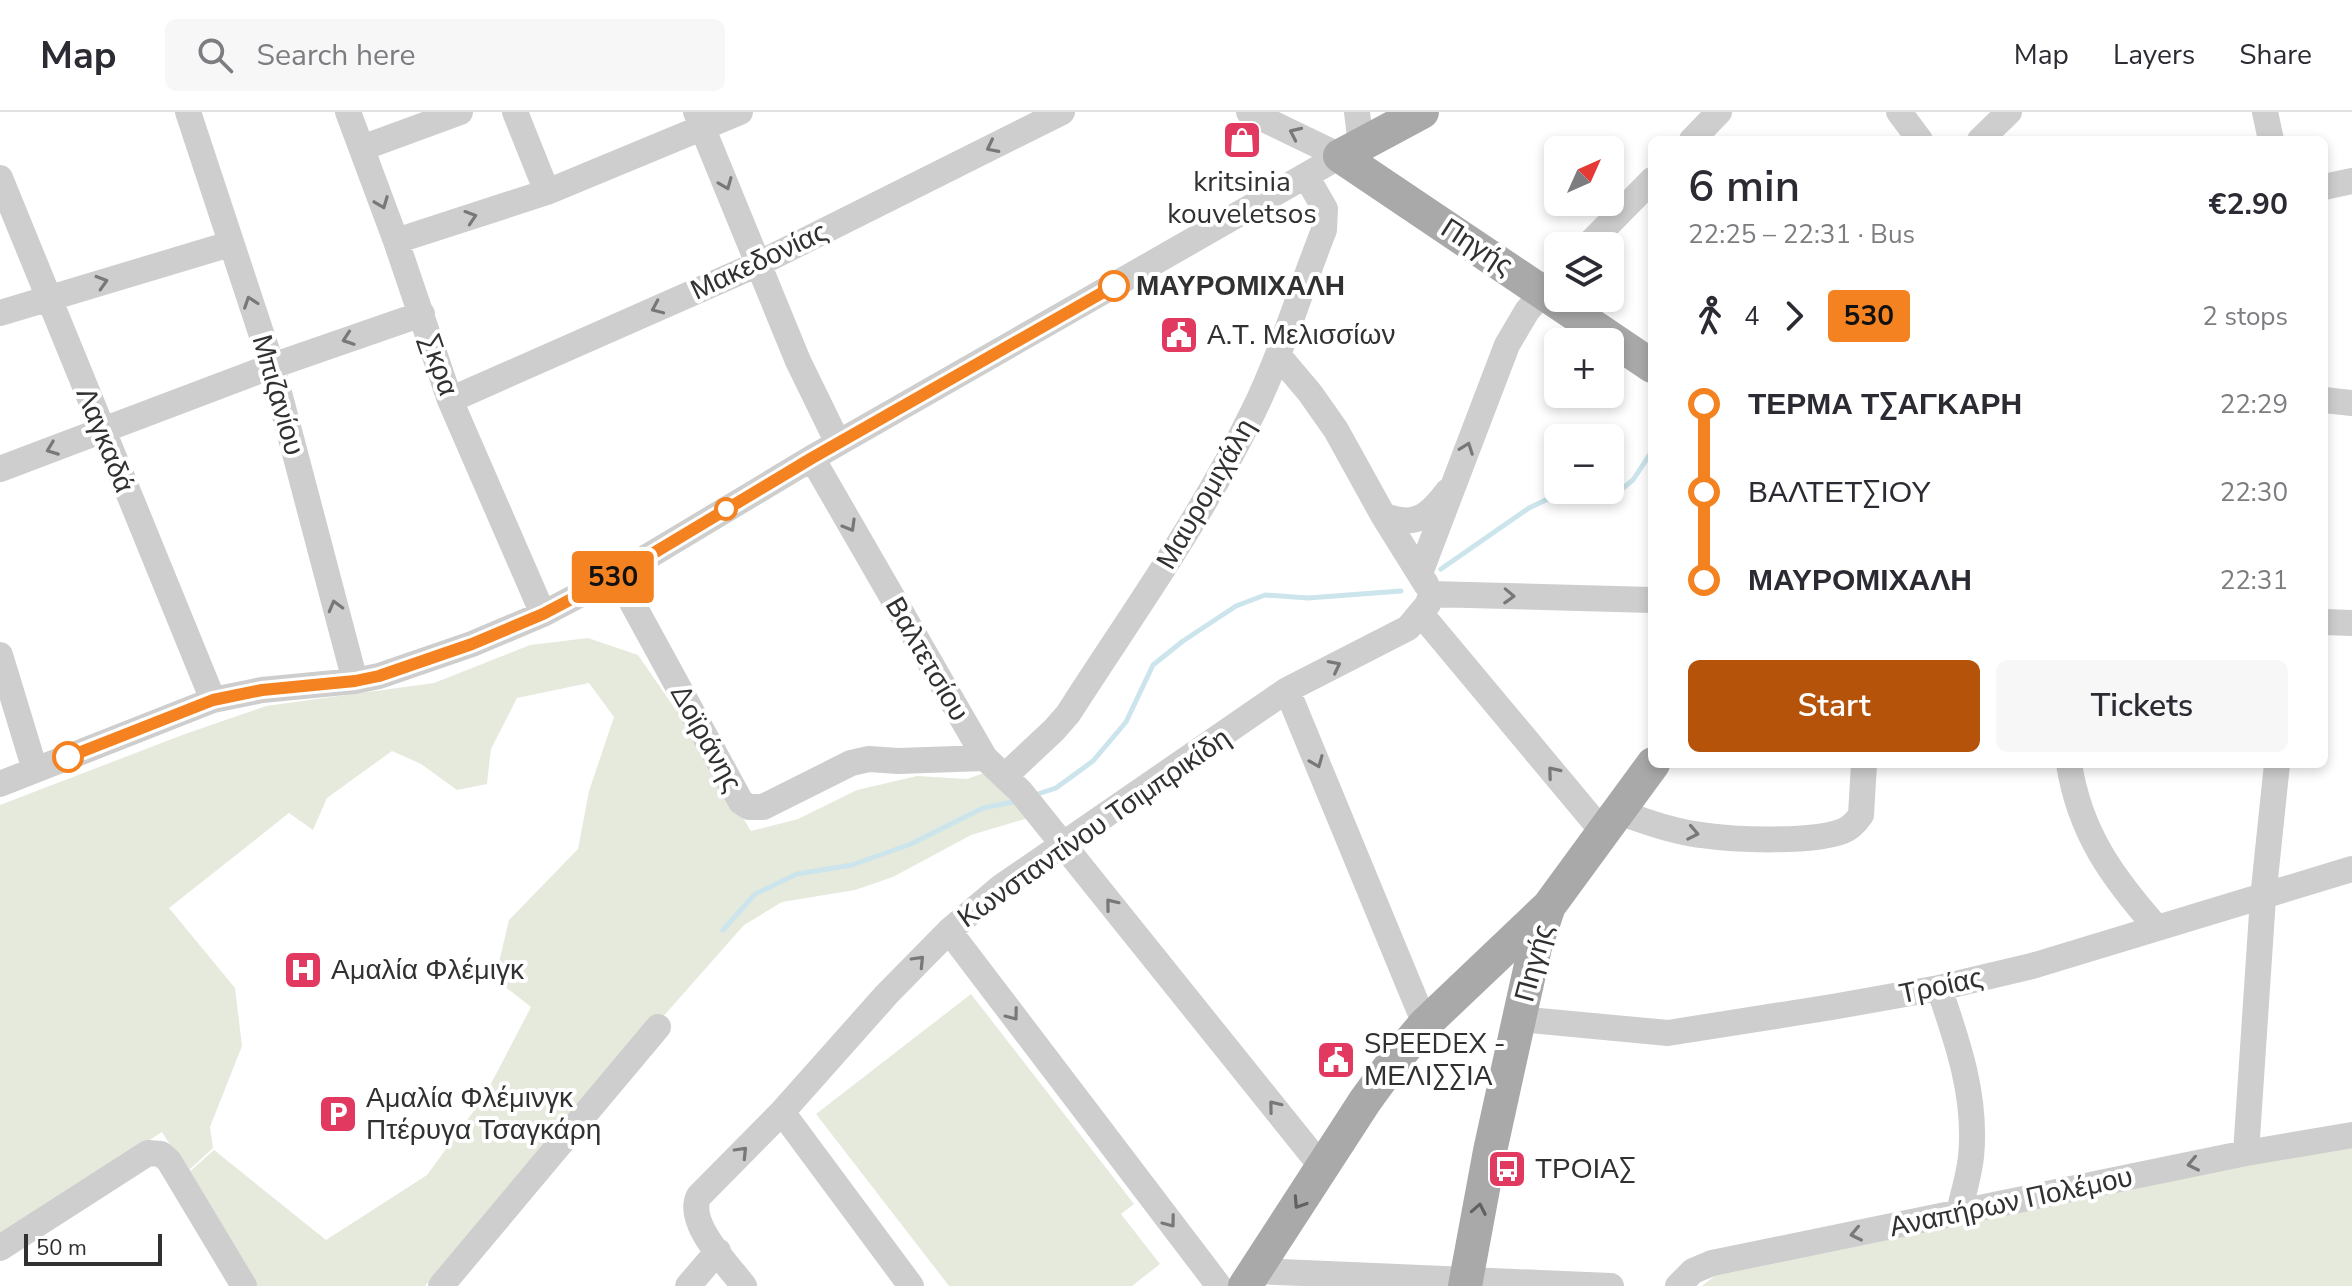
<!DOCTYPE html>
<html lang="en">
<head>
<meta charset="utf-8">
<style>
  body { margin:0; font-family:"Nunito Sans",sans-serif; background:#f7f7f7; color:#2b2b33; height:100vh; display:flex; flex-direction:column; font-size:30px; white-space:nowrap }
  * { box-sizing:border-box; margin:0 }
  p { font-size:26px; color:#7c7c81 }
  .icon { flex:none; width:44px; height:44px; fill:none; stroke:currentColor; stroke-width:2; stroke-linecap:round; stroke-linejoin:round }
  .map { position:relative; flex:1; overflow:hidden }
  .panel { position:absolute; left:1648px; top:24px; width:680px; height:632px; display:flex; flex-direction:column; background:#fff; border-radius:12px; box-shadow:0 4px 12px #0003 }
  .panel>* { flex:none }
  .badge { padding:0 16px; border-radius:6px; font-size:28px; line-height:52px }
  .needle { width:52px; rotate:45deg }
  .controls { position:absolute; left:1544px; top:24px; display:grid; gap:16px }
  .controls a { display:grid; place-items:center; width:80px; height:80px; border-radius:12px; background:#fff; box-shadow:0 4px 12px #0003; font-size:40px }
  .scale { position:absolute; left:24px; bottom:20px; width:138px; box-sizing:border-box; padding-left:8px; border:4px solid #313131; border-top:0; font-size:22px; line-height:28px; white-space:nowrap; color:#313131; -webkit-text-stroke:6px #fff; paint-order:stroke }
  .map>.badge { position:absolute; translate:-50% -50%; box-shadow:0 0 0 4px #fff }
  .legs { display:flex; align-items:center; gap:12px; height:88px; padding:0 40px; font-size:26px }
  .legs p { margin-inline-start:auto }
  .headline { display:flex; align-items:center; justify-content:space-between; height:136px; padding:0 40px }
  h1 { font-size:44px; font-weight:600; line-height:60px }
  .action { display:flex; gap:16px; margin-top:auto; padding:16px 40px }
  .action a { flex:1; height:92px; border-radius:12px; background:#b45309; color:#fff; font-size:32px; font-weight:600; line-height:92px; text-align:center }
  .action a+a { background:#f7f7f7; color:#2b2b33 }
  ul { padding:0 40px; list-style:none }
  li { display:flex; align-items:center; gap:28px; height:88px; font-size:30px }
  li i { display:grid; place-items:center; width:12px; height:100%; margin:0 10px; background:currentColor }
  li i::after { content:''; width:20px; height:20px; margin:-10px; border:6px solid; border-radius:50%; background:#fff }
  li p { margin-inline-start:auto }
  li:first-child i { background:linear-gradient(#0000 50%,currentColor 0) }
  li:last-child i { background:linear-gradient(currentColor 50%,#0000 0) }
  header { display:flex; align-items:center; gap:48px; box-sizing:border-box; height:112px; padding:0 40px; background:#fff; border-bottom:2px solid #e1e1e2 }
  header strong { font-size:38px }
  nav { display:flex; gap:44px; margin-inline-start:auto; font-size:28px }
  .search { width:560px; height:72px; background:#f7f7f7; display:flex; align-items:center; gap:20px; box-sizing:border-box; padding:0 28px; border-radius:12px; color:#7c7c81; font-size:30px }
  .map>svg:first-child { display:block }
</style>
</head>
<body>
<header>
<strong>Map</strong>
<div class="search"><svg class="icon" aria-label="search" viewBox="0 0 24 24"><circle cx="10" cy="10" r="6"/><path d="M15 15l6 6"/></svg>Search here</div>
<nav><a>Map</a><a>Layers</a><a>Share</a></nav>
</header>
<div class="map">
<svg width="2352" height="1174" viewBox="0 0 2352 1174">
  <rect width="100%" height="100%" fill="#fff"/>
  <!-- green -->
  <path fill="#e6eadd" d="M588 526 638 543 678 601 751 719 798 707 857 678 917 664 967 667 990 659 1035 704 971 723 893 765 855 778 782 790 744 813 425 1174H257L187 1062 214 1038 326 1128 427 1063 484 985 531 895 495 867 509 808 578 737 589 679 614 605 589 571 517 586 491 637 487 672 457 678 421 652 392 639 327 686 313 718 289 701 169 796 235 876 242 934 210 1015 213 1036 187 1060 162 1020 0 1124V693L185 622 266 594 434 571 530 533Z
    M971 882 1134 1092 1121 1102 1160 1152 1132 1174H949L816 1002Z
    M2352 1033V1174H1702L1721 1159 2258 1049Z"/>
  <g fill="none" stroke-linecap="round" stroke-linejoin="round">
    <!-- stream -->
    <path stroke="#cce5ec" stroke-width="5" d="M1441 457 1529 396 1554 384 1608 388 1633 368 1652 339
      M1035 683 1056 676 1093 649 1126 610 1153 553 1183 529 1236 494 1265 483 1308 486 1401 479
      M723 818 755 782 797 762 852 753 911 732 983 696 1018 689"/>
    <!-- minor -->
    <path stroke="#cecece" stroke-width="26" d="M188 0 272 254 355 569
      M348 0 396 129 450 288 543 502
      M515 0 547 80
      M696 0 798 249 838 331
      M1249 0 1340 44
      M1357 0 1361 33
      M1899 0 1920 28
      M2265 0 2271 28
      M1692 28 1719 0
      M1980 28 2009 0
      M362 36 460 0
      M0 66 213 588
      M2324 75 2352 69
      M396 129 547 80 740 0
      M1587 134 1652 68
      M0 201 230 132
      M1278 243 1310 281 1336 318 1383 403 1426 472
      M450 288 758 152 1062 0
      M2324 288 2352 291
      M812 346 985 646 1020 679 1322 1055
      M0 357 272 254 422 202
      M1383 403C1414 416 1428 405 1447 380
      M1420 461 1507 233 1527 199 1558 163
      M617 463 741 690 749 695H763L851 651 869 647 898 649 985 646
      M1431 482 1652 488
      M1421 502 1603 720
      M2324 510 2352 511
      M0 543 35 658
      M1287 578 1425 912
      M2069 652C2080 721 2112 765 2157 816
      M1005 664 1054 618 1068 602C1132 502 1201 407 1253 300 1282 241 1300 178 1324 118L1325 97 1306 64
      M0 672 213 588 262 578 355 569 379 564 472 532 543 502 617 463 812 346 1340 44
      M1618 700C1645 709 1673 720 1701 723 1734 728 1813 731 1843 719 1851 716 1856 710 1861 703L1864 652
      M949 819 1219 1174
      M1939 876C1958 931 1977 986 1971 1045 1969 1064 1963 1082 1959 1100
      M1519 907 1668 921 1832 895 1939 876 2032 854 2352 757
      M782 1000 911 1174
      M2246 1041 2263 786 2277 652
      M0 1136 148 1041 161 1042 169 1049 244 1174
      M1255 1159 1611 1174
      M441 1174 658 915
      M688 1174 718 1139
      M744 1174C728 1153 685 1110 699 1084L782 1000 887 882 949 819 1001 775 1287 578 1408 516 1428 492 1431 482
      M1678 1174 1693 1159 1712 1151 2246 1041 2352 1023"/>
    <!-- major -->
    <path stroke="#a9a9a9" stroke-width="34" d="M1422 0 1340 44 1652 254
      M1245 1174 1365 989 1394 949 1425 912 1548 795
      M1465 1174 1490 1039 1519 907 1535 835 1549 794 1653 652"/>
  </g>
  <!-- one-way arrows -->
  <defs><path id="oneway-chevron" d="M-2-3.5L2.5 0L-2 3.5" fill="none" stroke-width="1.6" stroke-linecap="round" stroke-linejoin="round" transform="scale(2)"/></defs>
  <g stroke="#787878">
    <use href="#oneway-chevron" transform="translate(1295 21) rotate(-155)"/>
    <use href="#oneway-chevron" transform="translate(992 35) rotate(153)"/>
    <use href="#oneway-chevron" transform="translate(726 72) rotate(68)"/>
    <use href="#oneway-chevron" transform="translate(382 91) rotate(69)"/>
    <use href="#oneway-chevron" transform="translate(471 105) rotate(-18)"/>
    <use href="#oneway-chevron" transform="translate(102 170) rotate(-17)"/>
    <use href="#oneway-chevron" transform="translate(250 190) rotate(-109)"/>
    <use href="#oneway-chevron" transform="translate(657 196) rotate(156)"/>
    <use href="#oneway-chevron" transform="translate(348 227) rotate(161)"/>
    <use href="#oneway-chevron" transform="translate(1467 336) rotate(-70)"/>
    <use href="#oneway-chevron" transform="translate(52 337) rotate(159)"/>
    <use href="#oneway-chevron" transform="translate(850 414) rotate(60)"/>
    <use href="#oneway-chevron" transform="translate(1509 484) rotate(2)"/>
    <use href="#oneway-chevron" transform="translate(335 494) rotate(-105)"/>
    <use href="#oneway-chevron" transform="translate(1335 554) rotate(-27)"/>
    <use href="#oneway-chevron" transform="translate(1317 650) rotate(68)"/>
    <use href="#oneway-chevron" transform="translate(1553 660) rotate(-130)"/>
    <use href="#oneway-chevron" transform="translate(1693 721) rotate(11)"/>
    <use href="#oneway-chevron" transform="translate(1111 792) rotate(-129)"/>
    <use href="#oneway-chevron" transform="translate(919 849) rotate(-46)"/>
    <use href="#oneway-chevron" transform="translate(1013 903) rotate(53)"/>
    <use href="#oneway-chevron" transform="translate(1274 994) rotate(-129)"/>
    <use href="#oneway-chevron" transform="translate(742 1040) rotate(-46)"/>
    <use href="#oneway-chevron" transform="translate(2193 1052) rotate(168)"/>
    <use href="#oneway-chevron" transform="translate(1170 1110) rotate(53)"/>
    <use href="#oneway-chevron" transform="translate(1856 1122) rotate(168)"/>
  </g>
  <g stroke="#616161">
    <use href="#oneway-chevron" transform="translate(1299 1091) rotate(123)"/>
    <use href="#oneway-chevron" transform="translate(1479 1097) rotate(-79)"/>
  </g>
  <g fill="none" stroke-linecap="round" stroke-linejoin="round">
    <!-- line-1 casing -->
    <g stroke="#fff" stroke-width="18">
      <path id="line-1" d="M68 645 213 588 262 578 355 569 379 564 472 532 543 502 617 463 812 346 1114 174"/>
    </g>
    <!-- line-1 -->
    <use href="#line-1" stroke="#f58220" stroke-width="12"/>
  </g>
  <!-- icons -->
  <defs>
    <g id="shop-square" transform="scale(2)"><rect x="-9" y="-9" width="18" height="18" rx="4" fill="#e23960" stroke="#fff"/><path d="M-5-2.5h2.3a2.7 3.5 0 0 1 5.4 0H5L5.5 6h-11ZM-1.5-2.5h3a1.5 2.3 0 0 0-3 0Z" fill="#fff"/></g>
    <g id="civic-square" transform="scale(2)"><rect x="-9" y="-9" width="18" height="18" rx="4" fill="#e23960" stroke="#fff"/><path d="M-.6-6.5H3V-4.5H.6V-3L4-1V1h2V6H-6V1h2V-1L-.6-3ZM-1.2 2.5V6h2.4V2.5Z" fill="#fff"/></g>
    <g id="hospital-square" transform="scale(2)"><rect x="-9" y="-9" width="18" height="18" rx="4" fill="#e23960" stroke="#fff"/><path d="M-5-5h3v3.5h4V-5h3V5h-3V1.5h-4V5h-3Z" fill="#fff"/></g>
    <g id="parking-square" transform="scale(2)"><rect x="-9" y="-9" width="18" height="18" rx="4" fill="#e23960" stroke="#fff"/><path d="M-3.5-5.5H1a3.5 3.5 0 0 1 0 7H-1V5.5H-3.5ZM-1-3.4V-.6H.8a1.4 1.4 0 0 0 0-2.8Z" fill="#fff"/></g>
    <g id="bus-square" transform="scale(2)"><rect x="-9" y="-9" width="18" height="18" rx="4" fill="#e23960" stroke="#fff"/><path d="M-5-6H5V4H4V6H2V4H-2V6H-4V4H-5ZM-3.5-4V0h7V-4ZM-3.5 1.2v1.5H-2V1.2ZM2 1.2v1.5H3.5V1.2Z" fill="#fff"/></g>
  </defs>
  <g fill-rule="evenodd">
    <use href="#shop-square" x="1242" y="28"/>
    <use href="#civic-square" x="1179" y="223"/>
    <use href="#hospital-square" x="303" y="858"/>
    <use href="#civic-square" x="1336" y="948"/>
    <use href="#parking-square" x="338" y="1002"/>
    <use href="#bus-square" x="1507" y="1057"/>
  </g>
  <!-- markers -->
  <g fill="#fff" stroke="#f58220" stroke-width="4">
    <circle cx="1114" cy="174" r="14"/>
    <circle cx="726" cy="397" r="10"/>
    <circle cx="68" cy="645" r="14"/>
  </g>
  <g text-anchor="middle" dominant-baseline="central" stroke-width="8" stroke-linejoin="round" paint-order="stroke">
    <!-- poi labels -->
    <g font-size="28" fill="#313131" stroke="#fff" text-anchor="start">
      <text x="1242" y="70" text-anchor="middle">kritsinia<tspan x="1242" dy="32">kouveletsos</tspan></text>
      <text x="1207" y="223">Α.Τ. Μελισσίων</text>
      <text x="331" y="858">Αμαλία Φλέμιγκ</text>
      <text x="1364" y="932">SPEEDEX -<tspan x="1364" dy="32">ΜΕΛΙΣΣΙΑ</tspan></text>
      <text x="366" y="986">Αμαλία Φλέμινγκ<tspan x="366" dy="32">Πτέρυγα Τσαγκάρη</tspan></text>
      <text x="1535" y="1057">ΤΡΟΙΑΣ</text>
    </g>
    <!-- street labels -->
    <g font-size="28" fill="#313131" stroke="#fff">
      <text transform="translate(1477 135) rotate(33)">Πηγής</text>
      <text transform="translate(759 149) rotate(-25)">Μακεδονίας</text>
      <text transform="translate(439 253) rotate(71)">Σκρα</text>
      <text transform="translate(278 283) rotate(74)">Μπιζανίου</text>
      <text transform="translate(105 328) rotate(68)">Λαγκαδά</text>
      <text transform="translate(1206 382) rotate(-60)">Μαυρομιχάλη</text>
      <text transform="translate(927 547) rotate(60)">Βαλτετσίου</text>
      <text transform="translate(706 626) rotate(61)">Δοϊράνης</text>
      <text transform="translate(1094 716) rotate(-35)">Κωνσταντίνου Τσιμπρικίδη</text>
      <text transform="translate(1534 851) rotate(-75)">Πηγής</text>
      <text transform="translate(1941 874) rotate(-12)">Τροίας</text>
      <text transform="translate(2011 1090) rotate(-12)">Αναπήρων Πολέμου</text>
    </g>
    <!-- stop labels -->
    <g font-size="28" font-weight="bold" fill="#313131" stroke="#fff" text-anchor="start">
      <text x="1136" y="174">ΜΑΥΡΟΜΙΧΑΛΗ</text>
    </g>
  </g>
</svg>
<div class="controls">
<a><svg class="needle" viewBox="-14 -14 28 28"><path d="M0-13l5 13h-10z" fill="#e53935"/><path d="M0 13l5-13h-10z" fill="#7c7c81"/></svg></a>
<a><svg class="icon" aria-label="layers" viewBox="0 0 24 24"><path d="M12 4l9 5-9 5-9-5zM3 14l9 5 9-5"/></svg></a>
<a>+</a>
<a>−</a>
</div>
<div class="scale">50 m</div>
<b class="badge" style="left:613px;top:465px;background:#f58220;color:#111">530</b>
<section class="panel">
<div class="headline"><div><h1>6 min</h1><p>22:25 – 22:31 · Bus</p></div><b>€2.90</b></div>
<div class="legs"><svg class="icon" aria-label="walk" viewBox="0 0 24 24"><circle cx="13" cy="4" r="2"/><path d="M13 8l-2 6 4 7M11 14l-3 7M7 12l3-4h3l4 4"/></svg>4<svg class="icon" aria-label="forward" viewBox="0 0 24 24"><path d="M9 5l7 7-7 7"/></svg><b class="badge" style="background:#f58220;color:#111">530</b><p>2 stops</p></div>
<ul>
<li><i style="color:#f58220"></i><b>ΤΕΡΜΑ ΤΣΑΓΚΑΡΗ</b><p>22:29</p></li>
<li><i style="color:#f58220"></i><span>ΒΑΛΤΕΤΣΙΟΥ</span><p>22:30</p></li>
<li><i style="color:#f58220"></i><b>ΜΑΥΡΟΜΙΧΑΛΗ</b><p>22:31</p></li>
</ul>
<div class="action"><a>Start</a><a>Tickets</a></div>
</section>
</div>
</body>
</html>
